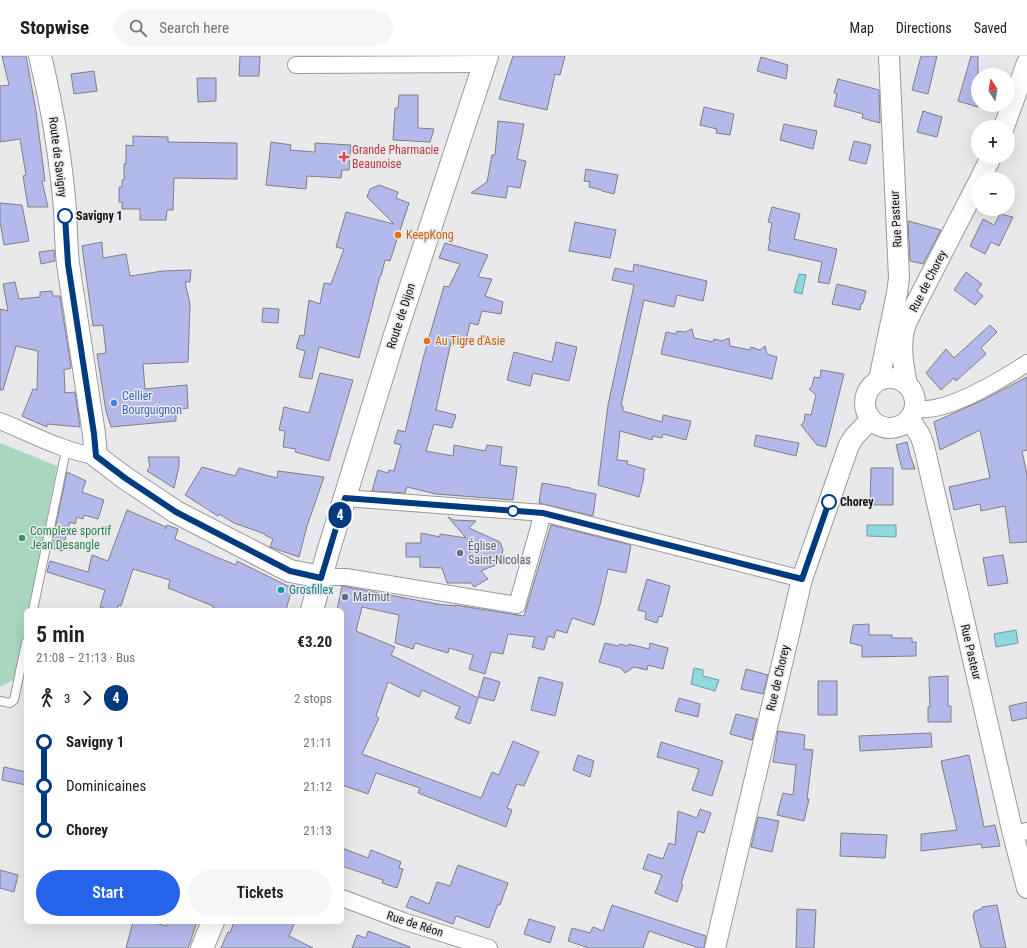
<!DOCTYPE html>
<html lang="en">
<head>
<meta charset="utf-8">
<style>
  body { margin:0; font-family:"Roboto Condensed",sans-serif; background:#f6f6f6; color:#202124; height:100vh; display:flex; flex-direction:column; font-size:15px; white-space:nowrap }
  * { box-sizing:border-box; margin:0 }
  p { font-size:13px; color:#757577 }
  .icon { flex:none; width:22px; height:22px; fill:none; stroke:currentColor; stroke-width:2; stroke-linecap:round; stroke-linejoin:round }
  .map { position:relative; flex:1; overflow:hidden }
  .side { position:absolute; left:24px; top:552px; width:320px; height:316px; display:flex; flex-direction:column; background:#fff; border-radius:6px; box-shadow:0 4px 16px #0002 }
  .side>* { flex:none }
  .badge { padding:0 8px; border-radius:13px; font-size:14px; line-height:26px }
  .needle { width:26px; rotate:349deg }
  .fabs { position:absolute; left:971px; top:12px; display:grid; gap:8px }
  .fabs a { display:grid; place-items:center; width:44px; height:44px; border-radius:50%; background:#fff; box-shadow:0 4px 16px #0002; font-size:20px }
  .map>.badge { position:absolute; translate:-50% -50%; box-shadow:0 0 0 2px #fff }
  .legs { display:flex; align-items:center; gap:6px; height:44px; padding:0 12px; font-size:13px }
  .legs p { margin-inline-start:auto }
  .overview { display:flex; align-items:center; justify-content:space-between; height:68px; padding:0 12px }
  h1 { font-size:22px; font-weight:600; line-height:30px }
  .primary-button { display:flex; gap:8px; margin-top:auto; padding:8px 12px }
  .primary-button a { flex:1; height:46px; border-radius:24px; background:#2563eb; color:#fff; font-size:16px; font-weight:600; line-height:46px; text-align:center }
  .primary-button a+a { background:#f6f6f6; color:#202124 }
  ul { padding:0 12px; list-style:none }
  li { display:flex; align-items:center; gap:14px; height:44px; font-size:15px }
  li i { display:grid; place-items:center; width:6px; height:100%; margin:0 5px; background:currentColor }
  li i::after { content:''; width:10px; height:10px; margin:-5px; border:3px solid; border-radius:50%; background:#fff }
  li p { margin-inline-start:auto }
  li:first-child i { background:linear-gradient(#0000 50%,currentColor 0) }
  li:last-child i { background:linear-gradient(currentColor 50%,#0000 0) }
  header { display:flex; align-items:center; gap:24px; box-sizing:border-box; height:56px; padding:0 20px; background:#fff; border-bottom:1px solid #e0e0e0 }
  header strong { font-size:19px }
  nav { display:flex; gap:22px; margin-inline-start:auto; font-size:14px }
  .search { width:280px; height:36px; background:#f6f6f6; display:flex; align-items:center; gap:10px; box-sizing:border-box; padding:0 14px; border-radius:22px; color:#757577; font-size:15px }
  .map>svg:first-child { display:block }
</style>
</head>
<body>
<header>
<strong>Stopwise</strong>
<div class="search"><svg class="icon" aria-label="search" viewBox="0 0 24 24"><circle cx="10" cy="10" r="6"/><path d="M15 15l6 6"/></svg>Search here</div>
<nav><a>Map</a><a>Directions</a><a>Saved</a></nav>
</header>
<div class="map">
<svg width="1027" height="892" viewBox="0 0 1027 892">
  <rect width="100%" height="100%" fill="#e9e9ec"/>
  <!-- green -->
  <path fill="#a9d7be" d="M0 387 57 410 30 554H26V573L17 622 0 631Z"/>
  <!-- water -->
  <path fill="#91d7de" stroke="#6b9ca1" d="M799 218 806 219 802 238 794 236Z
    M867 469H896V481L867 480Z
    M1016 574 1018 587 996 591 994 578Z
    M694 612 703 614V620L719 624 715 635 691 628Z"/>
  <!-- building -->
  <path fill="#b4b9eb" stroke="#7f7f81" d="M2 0H26L36 55 45 125H42L48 151H28L23 120 26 119 20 83 0 86V30L9 29Z
    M240 0H260L259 20H239Z
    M513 0H565L560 19 555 18 547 54 499 43Z
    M921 0H937L928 38 912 34Z
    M971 0H978V51L958 45Z
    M761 1 788 9 786 23 757 15Z
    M94 15 97 35 74 38 71 18Z
    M197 22H216V45L198 46Z
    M838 23 879 34 880 67 862 62 863 58 834 50 837 38 834 37Z
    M399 39H418V72L434 73 430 86 393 84 395 52H398Z
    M704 51 734 58 730 79 716 77 717 73 700 69Z
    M923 55 942 61 937 81 917 76Z
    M498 65 524 68 517 103 526 105 520 132 508 130 506 142 471 137 487 126 492 99H495Z
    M784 68 817 75 813 93 780 84Z
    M133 80 168 81V86L237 87V123L174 122 173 154H167L166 164H140V153H122V146H119V131H122V124H124V108H126V89L133 90Z
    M854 85 871 89 866 108 849 104Z
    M271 86 291 89 290 94 315 96V87L351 89 349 114H342L341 122 307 120 306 133 266 129Z
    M586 113 618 119 614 138 602 135V134L589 131 590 126 584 125Z
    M379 129 398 136 396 142 409 147 390 205 385 204 381 220H380L359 302 319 291 312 323 299 321 305 295 296 292 300 279 304 280 309 244 320 248 324 227 331 228 344 193 336 191 346 156 394 168 367 141 370 133Z
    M0 147 22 149 29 185 4 189 0 165Z
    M772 151 800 158 794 183 837 193 829 228 818 226 822 206 768 194 770 184H769L772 167 768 166Z
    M1000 158 1013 161 999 190 991 186 985 198 970 190 983 163 994 169Z
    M908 165 941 174 923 208 910 205Z
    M575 166 616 174 610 202 569 195Z
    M102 186 103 202 126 198 130 220 163 215 191 214 190 226H185L190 248 188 306 143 308 145 333 187 329 188 352 179 353V358H176V365L111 371 106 355 97 298 106 297 103 269 93 270 82 190Z
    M445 187 488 199 478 221 492 223 485 240 503 246 501 258 482 255 478 269 470 267 465 289 451 286 436 354 456 359 452 372 434 368 426 395 453 400 454 389 485 395 487 389 502 391 500 409 517 411 513 444 436 438 407 431 405 437 372 435 378 414 388 417 389 414 394 415 401 389 394 387 398 374 405 376 424 299 444 230 449 231 460 208 439 202Z
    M54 194 55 205 41 208 39 196Z
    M634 208 707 225 703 245 677 239 674 251 644 244 621 349 623 350V355L662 366 663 359 691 365 686 384 663 378 662 382 653 380 652 384 620 375 617 404 628 405 627 408 645 413 643 421H644L639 441 598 429 608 349 634 229 612 224 615 212 633 216Z
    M966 216 982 228 977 235 983 240 975 249 954 234Z
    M15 226 19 243 40 241V236L52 235 53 240H60L71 312 64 314 65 337 75 336 80 371 47 368V371L22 360 33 333 37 334 38 295 16 290 3 334H0V253L8 255 3 228Z
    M837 228 866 235 863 247 861 248 860 254 832 248Z
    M263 252 279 253 278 267 262 266Z
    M990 269 997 276 981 292 986 298 956 325 954 322 941 334 926 317 946 293 954 302Z
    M692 273 694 282 713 286 714 283 722 285 729 282 730 290 750 294 751 291 760 294 765 290 767 298 777 301 772 323 661 298 666 276 676 278 677 275 685 276Z
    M556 286 577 291 569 325 533 317 530 330 507 324 514 296 552 306Z
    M821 314 844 318 826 391 817 389 801 369 804 366 805 358 811 359 816 339 809 333 812 330 814 321 820 322Z
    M320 317 353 324 329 405 295 396 296 393 283 391 285 375 279 374 284 351 309 357Z
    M1027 321V394L1022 395 1027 419V486L1010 487 1005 450 981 455 980 448 954 454 949 431 990 422 980 374 940 394 934 366 983 344Z
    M756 379 799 387 796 400 754 390Z
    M907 386 910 399 915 413H902L896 389Z
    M148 401H179V410L174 432 147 415 150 411Z
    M202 411 235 420 239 412 277 422 278 415 324 421 307 470 299 501 270 491 273 483 265 479V478L234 467 219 458 218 460 185 439Z
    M871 412H893V449H870Z
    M67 416 86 425 82 436 104 444 98 463 84 459 83 463 77 461 75 468 70 466 62 495 51 492Z
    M542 427 571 432V433L596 438 593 460 539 447Z
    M127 454 166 471 165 473 167 469 178 473 175 483 216 501 236 509 237 505 292 532 286 554H212L213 550 168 532 170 524 133 513 121 550 118 549 117 554H111L100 551 105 534 47 516 50 505 88 516 92 499 108 505Z
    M448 461 454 464 476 465 469 472 500 486 503 494 500 507 481 515 488 523 474 531 471 527H447L442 512 420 511V501H406V487H421V477L440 481V478L466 482Z
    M551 469 631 489 626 517 608 513 600 549 594 569 572 562 567 577 556 574 554 582 548 580 544 594 532 591 535 581 508 578 503 598 491 596 485 618 469 613 473 599 449 592 448 597 415 587 413 593 395 587 399 559 362 551 356 575 395 591 391 599 478 642 470 668 455 662 460 651 422 634 419 641 388 626 376 660 379 662 362 698 481 742 492 716 499 719 513 685 539 696 524 730 517 728 507 752 512 754 506 771 418 737 420 732 376 717 368 738 342 729V554H337L342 530 437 548 456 550 455 549 524 560Z
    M1003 499 1008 527 988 530 983 502Z
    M647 523 670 530 662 561 659 560 657 567 645 563 646 556 638 554Z
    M869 568V579H892V582H912V586H916V600L862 601V590L850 587 853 569Z
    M605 587 618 590 620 588 628 590 629 588 649 593 650 587 668 592 663 613 648 609 647 614 634 611 625 617 621 612 599 606Z
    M746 613 768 619 763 638 741 633Z
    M948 620V650H951V666H928V651H930L929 621Z
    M484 621 500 626 494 645 478 641Z
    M539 621 563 627 555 660 531 654Z
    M818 625H837V659H818Z
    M679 642 700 648 698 661 675 655Z
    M1027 646V662L1012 665 1009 650Z
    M736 658 757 663 752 684 730 678Z
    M778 675 805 679 804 693 813 694 807 743H809L804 765 777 759 783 737 793 739 796 709 773 706Z
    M931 677 932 691 860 695 859 680Z
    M661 686 723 705 712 740 692 734 699 713 657 701Z
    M578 699 594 705 590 721 573 714Z
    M969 699 984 771 995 769 1000 790 982 792 981 788 921 795V778L957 774 941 705Z
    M4 711 26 716V729L2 724Z
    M700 753 711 757 704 777 698 775 681 828 683 829 677 846 655 837 662 819 643 813 648 798 663 803 669 787 675 789 678 755 697 762Z
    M758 761 779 765 772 796 751 791Z
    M841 777 887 779 885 802 840 800Z
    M342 792 368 802 371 794 401 806 399 812 403 813 397 832 382 827 383 824 342 810Z
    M458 809 508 827 500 849 498 848 489 872 456 860 453 868 406 851 411 840 429 848 437 826 450 830Z
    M0 814 18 819 14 836 0 832Z
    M612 849 706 880 704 892H699L649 875 643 892H589L568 885 572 872 590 877 593 871 603 875Z
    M997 849 1006 892H981L973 860 975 855 982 853V851Z
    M797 853 816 854 814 892H796Z
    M529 863 555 871 550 887 524 878Z
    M133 866H152L166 870 167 866H197L188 892H126Z
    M234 866H295L289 880 313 892H221L228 876 230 877Z
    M368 875 410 891V892H352L357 879 366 882Z"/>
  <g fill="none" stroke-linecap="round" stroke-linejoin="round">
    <!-- service casing -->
    <g stroke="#99999b" stroke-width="10">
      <path id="service" d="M33 554 66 394
        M0 645 10 647 14 644 26 587"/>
    </g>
    <!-- minor casing -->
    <g stroke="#99999b" stroke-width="18">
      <path id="minor" d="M296 9 484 8
        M915 352C918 352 923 354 927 353 956 351 1003 323 1027 307
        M0 365C32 378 62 395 96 400
        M345 442 543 457 802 523
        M321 521H346L517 549 543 457
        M1013 778 1027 775
        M342 842 403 865 489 892"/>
    </g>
    <!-- tertiary casing -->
    <g stroke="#99999b" stroke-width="22">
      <path id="tertiary" d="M1004 71 1027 7
        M980 123 991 101
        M865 347a25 25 0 1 1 50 0a25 25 0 1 1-50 0Z
        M879 324 897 237 899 222 889 0
        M907 329C903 308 899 288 906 267L978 127
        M909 363 920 379 924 390 1013 778 1027 832
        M715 892 802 523 849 389 854 381 871 363"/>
    </g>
    <!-- secondary casing -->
    <g stroke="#99999b" stroke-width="24">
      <path id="secondary" d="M40 0C52 50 61 102 65 154 66 172 66 190 68 208L94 378 96 400 125 422 176 456 290 515 321 521"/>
    </g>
    <!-- primary casing -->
    <g stroke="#99999b" stroke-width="24">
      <path id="primary" d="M312 554 328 496 395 279 487 0
        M202 892 213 866"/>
    </g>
    <!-- service -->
    <use href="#service" stroke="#fff" stroke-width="8"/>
    <!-- minor -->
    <use href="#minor" stroke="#fff" stroke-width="16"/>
    <!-- tertiary -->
    <use href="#tertiary" stroke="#fff" stroke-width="20"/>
    <!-- secondary -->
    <use href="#secondary" stroke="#fff" stroke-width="22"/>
    <!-- primary -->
    <use href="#primary" stroke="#fff" stroke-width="22"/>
  </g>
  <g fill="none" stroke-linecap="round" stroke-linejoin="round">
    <!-- line-1 casing -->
    <g stroke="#fff" stroke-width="9">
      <path id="line-1" d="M65 160 68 208 94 378 96 400 125 422 176 456 290 515 321 522 345 442 543 457 802 523 829 446"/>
    </g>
    <!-- line-1 -->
    <use href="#line-1" stroke="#003b80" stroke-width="6"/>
  </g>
  <!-- markers -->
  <path fill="#e0444e" stroke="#e9e9ec" stroke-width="1.5" d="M342 95h4v4h4v4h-4v4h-4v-4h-4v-4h4z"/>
  <g fill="#fff" stroke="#003b80" stroke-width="2">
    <circle cx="65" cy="160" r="7"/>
    <circle cx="829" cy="446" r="7"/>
    <circle cx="513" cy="455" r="5"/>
  </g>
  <g fill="#e8710a" stroke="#e9e9ec" stroke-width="1.5">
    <circle cx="398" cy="179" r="4"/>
    <circle cx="427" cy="285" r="4"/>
  </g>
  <circle fill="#3f7fe0" stroke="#e9e9ec" stroke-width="1.5" cx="114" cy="347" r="4"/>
  <circle fill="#2e9e5b" stroke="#e9e9ec" stroke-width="1.5" cx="22" cy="482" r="4"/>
  <circle fill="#6b7280" stroke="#e9e9ec" stroke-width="1.5" cx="460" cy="497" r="4"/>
  <circle fill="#0f9aa8" stroke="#e9e9ec" stroke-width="1.5" cx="281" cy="534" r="4"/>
  <circle fill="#5c6f8a" stroke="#e9e9ec" stroke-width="1.5" cx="345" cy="541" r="4"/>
  <g text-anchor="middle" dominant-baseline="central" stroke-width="3" stroke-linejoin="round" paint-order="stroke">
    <!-- health labels -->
    <g font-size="12" fill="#be3a42" stroke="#e9e9ec" text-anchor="start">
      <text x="352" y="94">Grande Pharmacie<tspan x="352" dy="14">Beaunoise</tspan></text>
    </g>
    <!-- street labels -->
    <g font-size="12" fill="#121213" stroke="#e9e9ec">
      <text transform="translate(58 101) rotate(83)">Route de Savigny</text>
      <text transform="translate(896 163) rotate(-93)">Rue Pasteur</text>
      <text transform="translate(928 225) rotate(-63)">Rue de Chorey</text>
      <text transform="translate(401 260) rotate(-72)">Route de Dijon</text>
      <text transform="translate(971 596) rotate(77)">Rue Pasteur</text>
      <text transform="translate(778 622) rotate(-77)">Rue de Chorey</text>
      <text transform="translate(415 868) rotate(18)">Rue de Réon</text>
    </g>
    <!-- stop labels -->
    <g font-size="12" font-weight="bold" fill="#121213" stroke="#e9e9ec" text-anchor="start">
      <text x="76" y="160">Savigny 1</text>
      <text x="840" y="446">Chorey</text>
    </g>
    <!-- food labels -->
    <g font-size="12" fill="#c56008" stroke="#e9e9ec" text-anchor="start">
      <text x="406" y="179">KeepKong</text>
      <text x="435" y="285">Au Tigre d'Asie</text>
    </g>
    <!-- shop labels -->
    <g font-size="12" fill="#366cbe" stroke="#e9e9ec" text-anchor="start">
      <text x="122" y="340">Cellier<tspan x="122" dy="14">Bourguignon</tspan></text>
    </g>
    <!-- leisure labels -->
    <g font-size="12" fill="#27864d" stroke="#e9e9ec" text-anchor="start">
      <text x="30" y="475">Complexe sportif<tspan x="30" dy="14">Jean Desangle</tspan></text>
    </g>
    <!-- worship labels -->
    <g font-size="12" fill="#5b616d" stroke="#e9e9ec" text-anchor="start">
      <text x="468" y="490">Église<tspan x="468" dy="14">Saint-Nicolas</tspan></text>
    </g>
    <!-- culture labels -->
    <g font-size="12" fill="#0d838f" stroke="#e9e9ec" text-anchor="start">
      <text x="289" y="534">Grosfillex</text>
    </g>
    <!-- service labels -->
    <g font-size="12" fill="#4e5e75" stroke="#e9e9ec" text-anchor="start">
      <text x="353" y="541">Matmut</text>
    </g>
  </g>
</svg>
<div class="fabs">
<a><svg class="needle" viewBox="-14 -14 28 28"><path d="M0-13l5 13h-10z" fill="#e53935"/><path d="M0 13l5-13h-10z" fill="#757577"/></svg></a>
<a>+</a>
<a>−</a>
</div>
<b class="badge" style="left:340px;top:459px;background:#003b80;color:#fff">4</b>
<section class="side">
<div class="overview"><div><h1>5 min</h1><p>21:08 – 21:13 · Bus</p></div><b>€3.20</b></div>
<div class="legs"><svg class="icon" aria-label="walk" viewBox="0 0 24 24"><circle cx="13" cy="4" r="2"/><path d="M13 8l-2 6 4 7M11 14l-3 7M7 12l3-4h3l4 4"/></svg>3<svg class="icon" aria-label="forward" viewBox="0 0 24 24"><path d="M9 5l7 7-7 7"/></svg><b class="badge" style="background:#003b80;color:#fff">4</b><p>2 stops</p></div>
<ul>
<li><i style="color:#003b80"></i><b>Savigny 1</b><p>21:11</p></li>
<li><i style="color:#003b80"></i><span>Dominicaines</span><p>21:12</p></li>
<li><i style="color:#003b80"></i><b>Chorey</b><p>21:13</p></li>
</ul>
<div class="primary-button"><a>Start</a><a>Tickets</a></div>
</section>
</div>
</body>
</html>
